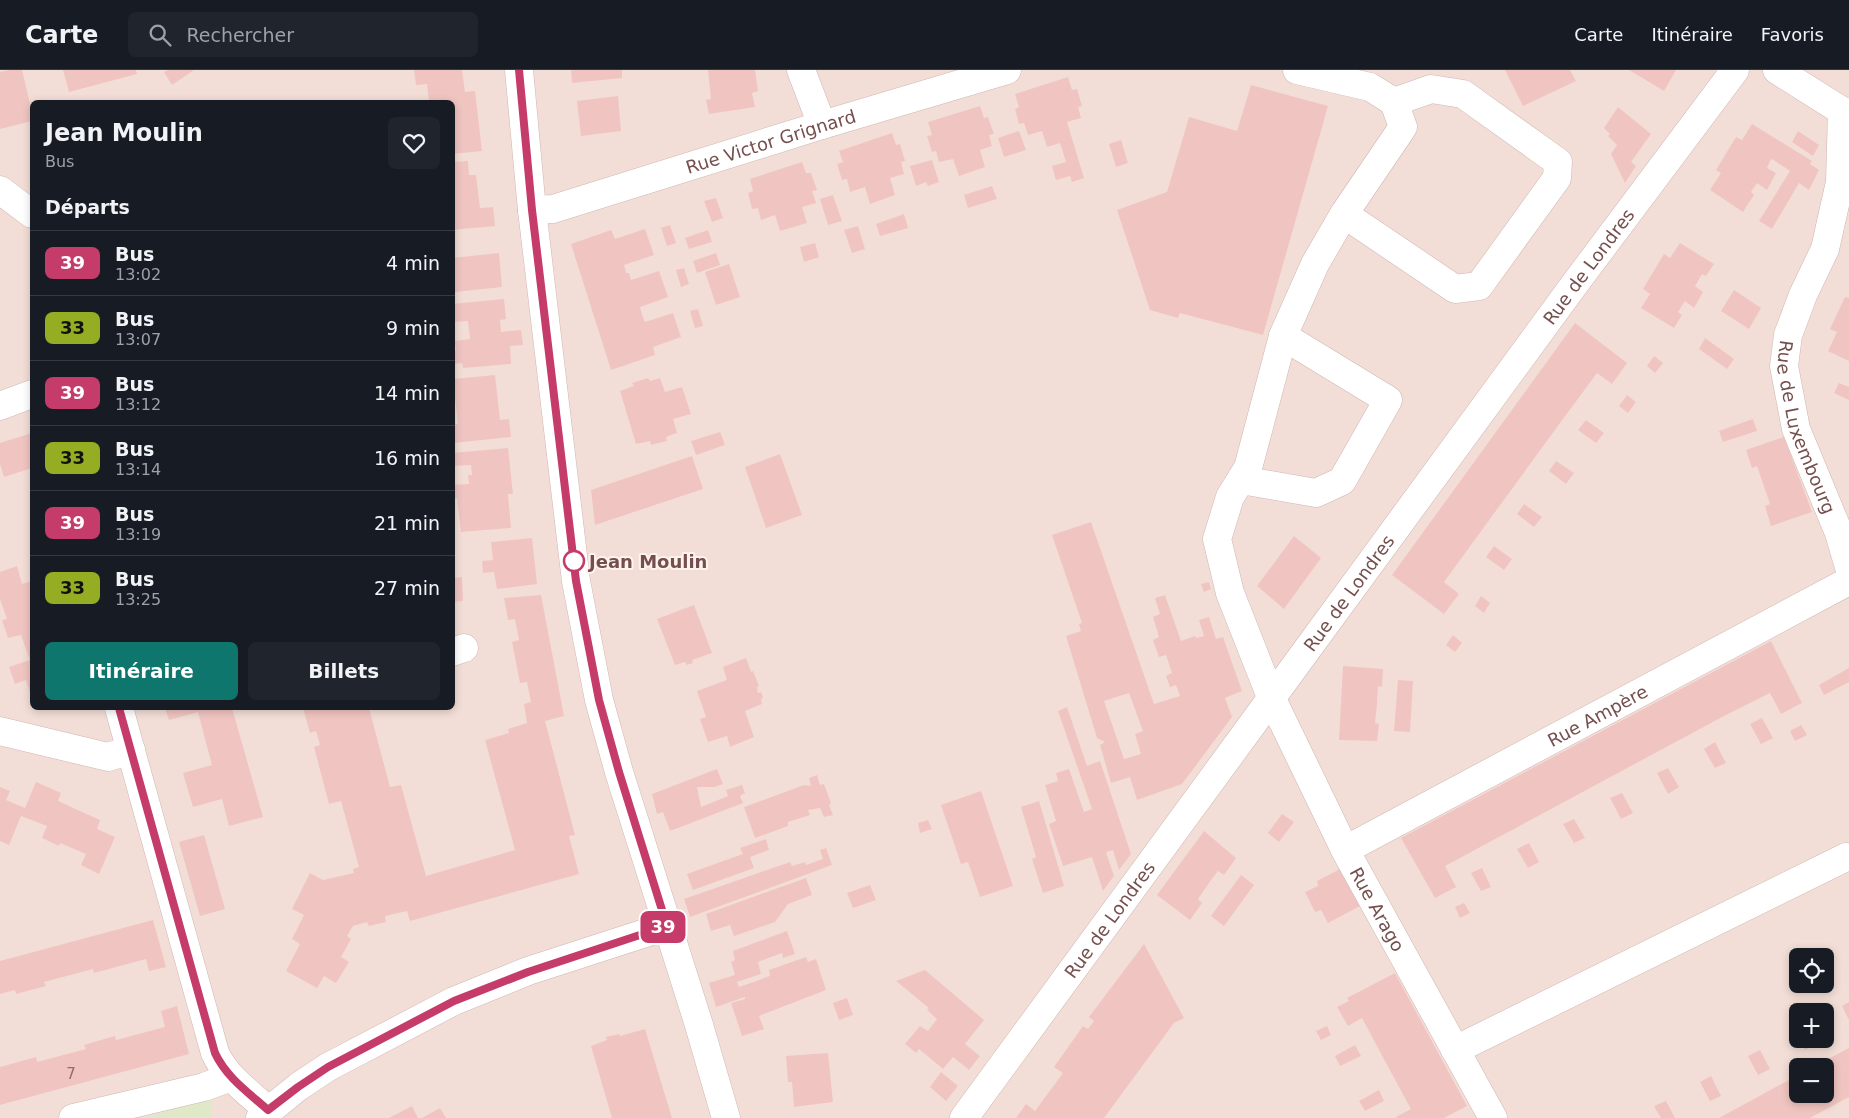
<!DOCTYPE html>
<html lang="fr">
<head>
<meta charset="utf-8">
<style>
  body { margin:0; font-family:"DejaVu Sans",sans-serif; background:#20242c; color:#f1f3f6; height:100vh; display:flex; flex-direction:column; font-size:19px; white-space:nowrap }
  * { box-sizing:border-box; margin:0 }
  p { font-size:16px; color:#9ea1a6 }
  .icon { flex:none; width:28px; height:28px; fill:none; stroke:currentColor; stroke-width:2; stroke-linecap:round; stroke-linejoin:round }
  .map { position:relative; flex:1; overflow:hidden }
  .drawer { position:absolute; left:30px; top:30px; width:425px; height:610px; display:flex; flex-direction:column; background:#171b24; border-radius:8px; box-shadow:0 2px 8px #0003 }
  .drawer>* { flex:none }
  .badge { padding:0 10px; border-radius:8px; font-size:18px; line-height:32px }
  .fabs { position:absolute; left:1789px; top:878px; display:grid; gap:10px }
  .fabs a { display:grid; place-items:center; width:45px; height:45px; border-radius:8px; background:#171b24; box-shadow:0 2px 8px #0003; font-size:25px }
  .map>.badge { position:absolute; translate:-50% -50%; box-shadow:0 0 0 2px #fff }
  h2 { padding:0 15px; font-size:19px; line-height:45px }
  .round { display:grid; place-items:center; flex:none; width:52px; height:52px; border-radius:8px; background:#20242c }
  .summary { display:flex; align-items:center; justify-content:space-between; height:85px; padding:0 15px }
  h1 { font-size:24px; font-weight:600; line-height:38px }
  .button { display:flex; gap:10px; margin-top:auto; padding:10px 15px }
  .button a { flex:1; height:58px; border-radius:8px; background:#0f766e; color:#fff; font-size:20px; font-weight:600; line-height:58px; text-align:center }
  .button a+a { background:#20242c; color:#f1f3f6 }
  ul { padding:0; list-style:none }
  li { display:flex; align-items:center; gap:15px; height:65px; padding:0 15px; border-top:1px solid #363941 }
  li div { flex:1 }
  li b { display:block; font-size:19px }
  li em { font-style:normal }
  li .badge { min-width:55px; font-weight:700; text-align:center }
  header { display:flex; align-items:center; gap:30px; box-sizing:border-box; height:70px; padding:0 25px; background:#171b24; border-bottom:1px solid #363941 }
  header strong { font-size:24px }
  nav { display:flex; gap:28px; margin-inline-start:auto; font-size:18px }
  .search { width:350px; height:45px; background:#20242c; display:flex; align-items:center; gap:12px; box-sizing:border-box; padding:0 18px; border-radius:8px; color:#9ea1a6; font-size:19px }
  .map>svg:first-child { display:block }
</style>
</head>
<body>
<header>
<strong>Carte</strong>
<div class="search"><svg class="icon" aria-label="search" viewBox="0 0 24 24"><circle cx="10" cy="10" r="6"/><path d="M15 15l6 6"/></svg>Rechercher</div>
<nav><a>Carte</a><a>Itinéraire</a><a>Favoris</a></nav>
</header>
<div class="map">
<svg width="1849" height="1048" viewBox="0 0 1849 1048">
  <rect width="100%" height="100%" fill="#fbeee8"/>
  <!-- residential -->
  <path fill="#f3ded7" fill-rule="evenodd" d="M0 0H1849V1048H0ZM32 32H452V638H32ZM1798 886H1825V914H1798ZM1798 941H1825V969H1798ZM1798 996H1825V1024H1798Z"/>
  <!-- green -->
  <path fill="#dfe9c7" d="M211 1029V1048H142Z"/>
  <!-- building -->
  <path fill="#f0c5c1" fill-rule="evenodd" d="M9 0H22L32 42V51L0 59V2Z
    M63 0H136L137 4 69 22Z
    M168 0H194L172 15 164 2Z
    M414 0H462L465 22 475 21 482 81 452 84V32H429L427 14 416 15Z
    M571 0H622V8L572 13Z
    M708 0H755L758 21 752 23 755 37 709 44 706 30 711 29Z
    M1505 0H1570L1576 11 1523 36Z
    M1629 0H1676L1664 21Z
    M1068 7 1072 20 1077 19 1082 36 1078 37 1081 48 1067 52 1084 108 1072 112 1070 106 1056 110 1052 96 1066 92 1060 73 1047 77 1042 61 1028 65 1024 53 1019 54 1015 39 1019 37 1015 24Z
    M1251 15 1328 36 1263 265 1180 243 1178 248 1150 240 1117 140 1167 122 1189 47 1237 61Z
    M618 26 621 61 581 66 577 31Z
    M980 36 984 48 988 47 994 64 989 65 992 76 980 80 985 97 959 106 953 89 939 92 936 81 932 82 927 66 932 65 928 52Z
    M1618 37 1651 64 1631 92 1636 96 1625 113 1611 84 1617 75 1608 66 1610 64 1604 58Z
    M1752 54 1812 91 1810 94 1819 100 1809 120 1799 113 1772 159 1759 151 1790 101 1775 91 1771 89 1767 98 1776 103 1767 120 1757 113 1751 122 1754 125 1743 142 1710 120 1721 103 1716 100 1736 67 1742 70Z
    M1019 61 1026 80 1004 87 998 68Z
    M1798 61 1819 75 1813 86 1792 72Z
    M892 63 896 75 900 74 905 91 901 92 904 104 890 108 895 125 870 134 865 117 850 122 847 109 842 110 837 94 843 92 839 81Z
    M1121 70 1128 93 1116 97 1109 74Z
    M932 90 939 112 928 116 926 112 916 116 910 96Z
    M468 91 469 105H476L480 138 493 137 495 156 452 160V92Z
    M802 92 806 103H811L817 120 812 121 816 133 802 137 807 153 780 161 775 145 761 150 758 138 752 139 748 123 753 121 750 109Z
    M992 116 997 129 968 138 964 125Z
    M833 125 842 151 828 155 820 129Z
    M716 128 723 148 712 152 704 131Z
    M904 144 908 158 880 166 876 154Z
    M670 155 676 173 667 176 661 158Z
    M858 156 865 179 852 183 844 160Z
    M645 159 654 185 624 195 626 203H629L631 210 659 201 668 227 640 237 642 245 645 252 673 243 681 267 653 277 655 285 611 300 571 174 611 160 615 169Z
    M708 160 712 172 689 179 685 168Z
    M815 173 819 187 804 192 800 177Z
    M1680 173 1714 194 1706 206 1702 204 1695 216 1703 222 1694 238 1685 231 1678 242 1682 245 1674 258 1641 238 1650 224 1643 219 1664 184 1670 188Z
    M499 183 502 217 455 222 452 188Z
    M716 183 720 195 697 203 693 191Z
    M729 194 740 227 716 235 705 202Z
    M684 198 689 214 681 217 676 200Z
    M1734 220 1761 238 1749 259 1721 241Z
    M1845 227 1849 228V291L1828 281 1837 262 1830 259Z
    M504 229 506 249 500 250 501 262 521 260 523 275 510 276 511 294 463 298 462 293 452 294V281H456L455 271 470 269 468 251 452 252V234Z
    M698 239 703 256 695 258 690 241Z
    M1575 253 1627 293 1612 314 1597 303 1552 364 1444 512 1459 524 1444 544 1392 505Z
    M1705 268 1734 289 1727 299 1699 279Z
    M1654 286 1663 293 1655 303 1647 296Z
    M495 305 500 350 509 349 511 367 453 373 452 355 458 354 453 309Z
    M648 308 650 311 660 308 665 322 682 317 691 344 673 349 677 363 666 367 667 371 651 375 650 371 636 374 620 321 634 316 632 313Z
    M1839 313 1849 317V330L1834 323Z
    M1627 325 1636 332 1628 343 1619 336Z
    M1753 349 1757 361 1723 372 1719 361Z
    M1586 350 1604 363 1596 373 1578 360Z
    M720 362 725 375 696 385 691 371Z
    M32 363V398L4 407 0 394V373Z
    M1784 367 1812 442 1771 456 1765 436 1770 434 1757 396 1752 398 1746 380Z
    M508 378 513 424H508L511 458 461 462 457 428 452 429V415L469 414 468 405H472L471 395 452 396V383Z
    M780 384 802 445 766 458 745 397Z
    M692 386 703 419 595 455 591 420Z
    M1556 391 1574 403 1566 414 1549 401Z
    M1524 434 1542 447 1534 457 1517 444Z
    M1091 452 1154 634 1180 626 1176 615 1170 617 1166 606 1172 603 1166 585 1159 587 1153 570 1159 567 1153 547 1160 544 1155 528 1165 525 1181 571 1195 566 1196 568 1204 566 1199 550 1209 547 1216 569 1223 567 1242 621 1225 628 1232 647 1182 714 1137 730 1130 707 1111 713 1100 675 1105 672 1097 668 1066 566 1081 561 1079 554 1082 553 1052 465ZM1129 623 1143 661 1135 664 1141 684 1124 689 1104 631Z
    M1294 466 1321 488 1284 539 1257 516Z
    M532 468 537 514 497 519 494 502 483 503 482 491 493 490 491 472Z
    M1494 476 1512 489 1504 500 1486 487Z
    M17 496 22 514 32 511V629L26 610 15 614 9 597 30 590 21 565 8 568 2 550 7 549 0 529V502Z
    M462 507 463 531 452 532V508Z
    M1209 512 1211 519 1204 522 1201 514Z
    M541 525 564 646 545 651 575 765 569 766 579 804 410 851 407 841 385 846 386 852 369 856 367 852 353 856 347 866 351 869 341 887 349 892 336 913 324 906 317 918 286 901 300 874 292 869 304 845 292 839 310 803 323 810 354 803 353 799 359 797 341 731 329 734 314 677 320 675 316 661 310 663 303 638H369L390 717 401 715 426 806 515 780 485 670 509 663 508 659 527 653 524 634 531 632 527 612 520 613 512 572 519 570 515 549 508 550 504 528Z
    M1481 526 1490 533 1484 543 1475 536Z
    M694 535 712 583 692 590 693 593 687 595 685 592 675 595 657 549Z
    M1453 565 1462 573 1455 582 1446 575Z
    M1771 571 1802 633 1781 644 1770 623 1724 646 1445 796 1456 817 1435 828 1401 768Z
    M746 588 751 602 753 601 759 616 757 617 758 623 761 622 763 628 761 629 762 634 745 641 754 667 730 677 727 666 708 672 700 649 706 647 697 621 727 610 723 597Z
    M1343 596 1383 599 1382 617 1378 616 1377 634 1375 653 1379 654 1377 671 1339 670Z
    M1849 598V612L1824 625 1819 615Z
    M1398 610 1413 611 1410 662 1394 661Z
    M1067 637 1087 696 1100 691 1131 784 1119 800 1113 780 1106 782 1114 806 1103 821 1092 787 1063 796 1049 754 1056 751 1045 715 1058 711 1056 703 1069 699 1084 742 1092 739 1058 641Z
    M165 638H232L263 747 229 756 222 729 193 737 183 703 212 695 205 669 198 642 169 650Z
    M1762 648 1773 668 1761 674 1750 654Z
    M1801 655 1807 665 1795 671 1790 661Z
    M1715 672 1726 693 1715 698 1704 679Z
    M1668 698 1679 717 1668 724 1657 703Z
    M717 699 723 714 714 717H697L701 737 728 726 726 720 742 715 745 723 740 726 743 733 670 761 663 742 657 744 652 724Z
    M817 705 820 715 824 714 831 733 829 735 833 745 824 747 820 738 808 740 810 745 788 752V756L755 768 744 737 804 715 811 716 809 708Z
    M36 712 61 723 58 731 100 750 97 759 115 767 99 804 81 795 86 784 60 773 59 776 42 768 47 756 21 746 9 775 0 771V717L10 721 6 730 25 738Z
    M981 721 1013 816 980 827 968 792 961 794 941 735Z
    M1622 723 1633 743 1621 749 1610 728Z
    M1039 731 1064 816 1043 823 1032 789 1036 787 1021 737Z
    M1282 744 1294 752 1279 772 1268 763Z
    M1574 749 1585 768 1574 773 1563 754Z
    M928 750 932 759 920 763 918 753Z
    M1204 761 1236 788 1224 805 1218 801 1209 813 1198 829 1202 833 1190 850 1157 825Z
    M204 765 225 839 200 846 179 772Z
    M766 769 769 780 750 787 754 798 693 820 687 804 743 784 740 778Z
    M1529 773 1539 792 1528 798 1517 779Z
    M826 778 832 795 690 847 684 829 790 792 792 796 805 792 806 795 823 789 820 780Z
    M1482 798 1491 817 1481 821 1471 803Z
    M1340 799 1360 836 1328 853 1321 840 1315 842 1305 822 1318 816 1317 811Z
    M1241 805 1254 815 1224 856 1211 846Z
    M806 808 812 825 788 834 775 852 734 866 730 855 711 861 706 844Z
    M870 815 876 830 853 838 847 823Z
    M1464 833 1470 843 1460 848 1455 837Z
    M153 850 166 897 149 901 146 889 94 903 93 899 44 912 46 916 16 924 15 920 0 924V891Z
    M787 861 795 884 783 888 782 883 758 892 761 904 737 912 739 917 770 906 769 900 806 887 808 892 816 889 826 920 759 946 764 959 742 966 731 933 745 929V927L716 937 709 913 735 905 731 892 735 890 733 881Z
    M1144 874 1184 948 1174 953 1104 1048H1016L1026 1034 1035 1041 1063 1003 1054 997 1083 956 1088 959 1094 951 1089 947Z
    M925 900 984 950 965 974 980 986 969 1000 953 987 943 999 919 979 916 983 905 974 920 956 928 961 937 949 927 940 929 938 896 911Z
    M1395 903 1467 1036 1444 1048H1397L1396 1047 1411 1039 1386 993 1362 948 1348 956 1337 937 1349 931 1347 928Z
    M847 928 853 945 839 950 833 933Z
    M1849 932V950L1842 936Z
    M177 936 189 984 0 1035V997L36 987 37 992 86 979 84 975 115 966 116 970 165 957 161 941Z
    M1327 956 1331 965 1321 970 1316 961Z
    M645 959 672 1048H612L591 976 607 970 606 967 619 964 620 966Z
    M1798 969H1813L1816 975 1805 980Z
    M1355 975 1361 986 1340 996 1335 986Z
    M1849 978V1027L1810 1048H1719L1798 1005V1024H1825V996H1815Z
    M1760 980 1770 999 1758 1005 1748 986Z
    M828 983 833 1032 794 1037 792 1012H788L786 986Z
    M941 1002 958 1016 946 1031 930 1017Z
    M1711 1006 1721 1026 1710 1031 1700 1012Z
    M1379 1020 1384 1031 1365 1041 1359 1031Z
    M1666 1031 1675 1048H1661L1654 1036Z
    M412 1036 418 1048H389Z
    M440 1038 446 1048H422Z"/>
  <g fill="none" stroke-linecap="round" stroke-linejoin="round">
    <!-- minor casing -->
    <g stroke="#cfb6b1" stroke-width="29">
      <g id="minor">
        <path d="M519 0 532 140 576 511 599 630 619 702 699 955 726 1048"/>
        <path d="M801 0 822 55"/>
        <path id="s1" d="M1297 0 1370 17 1394 32 1403 57 1344 144 1315 194 1283 266 1248 398 1230 427 1217 469 1230 523 1271 627 1345 780 1493 1048"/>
        <path d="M1777 0 1842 41"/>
        <path id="s2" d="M1842 41 1840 112 1825 179 1803 225 1788 265 1784 296 1796 359 1839 463 1849 497"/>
        <path d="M0 120 32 144"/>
        <path id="s3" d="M532 140 553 139 822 55 1007 0"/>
        <path d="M1344 144 1455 219 1479 216 1557 108 1558 92 1463 24 1431 19 1394 32"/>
        <path d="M0 336 32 324"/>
        <path d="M1241 410 1316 423 1342 411 1388 330 1283 266"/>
        <path d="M452 582 464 578"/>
        <path d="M119 638 215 983C226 1007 249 1023 268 1040"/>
        <path d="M0 661 108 687 131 680"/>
        <path id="s4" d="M1345 780 1849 511"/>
        <path d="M1455 980 1846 787"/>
        <path d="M73 1048 204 1017 231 1007"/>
        <path d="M260 1048 298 1017 328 997 454 931 528 901 667 856"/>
        <path id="s5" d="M964 1048 1574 215 1735 0"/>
      </g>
    </g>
    <!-- minor -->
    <use href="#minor" stroke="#fff" stroke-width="28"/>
  </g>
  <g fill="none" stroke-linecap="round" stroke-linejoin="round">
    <!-- line casing -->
    <g stroke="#fff" stroke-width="11">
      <path id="line" d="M119 638 215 983C226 1007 249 1023 268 1040L298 1017 328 997 454 931 528 902 667 856 619 702 599 630 576 511 532 140 519 0"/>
    </g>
    <!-- line -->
    <use href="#line" stroke="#c53b6a" stroke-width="8"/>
  </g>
  <!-- markers -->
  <circle fill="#fff" stroke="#c53b6a" stroke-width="2.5" cx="574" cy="491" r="10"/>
  <g text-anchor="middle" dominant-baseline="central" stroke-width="4" stroke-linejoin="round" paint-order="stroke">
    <!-- number labels -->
    <g font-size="15" fill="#946c6a">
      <text x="71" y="1004">7</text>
    </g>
    <!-- street labels -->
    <g font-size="18" fill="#754f4d" stroke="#fef3ef">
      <text stroke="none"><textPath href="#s3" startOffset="249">Rue Victor Grignard</textPath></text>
      <text stroke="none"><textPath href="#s5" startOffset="1056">Rue de Londres</textPath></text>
      <text stroke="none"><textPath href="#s2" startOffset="329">Rue de Luxembourg</textPath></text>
      <text stroke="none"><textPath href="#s5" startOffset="651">Rue de Londres</textPath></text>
      <text stroke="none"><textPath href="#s4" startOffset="286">Rue Ampère</textPath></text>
      <text stroke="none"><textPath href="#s1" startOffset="991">Rue Arago</textPath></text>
      <text stroke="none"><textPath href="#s5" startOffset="246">Rue de Londres</textPath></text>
    </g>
    <!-- stop labels -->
    <g font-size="18" font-weight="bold" fill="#754f4d" stroke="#fef3ef" text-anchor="start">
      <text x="589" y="491">Jean Moulin</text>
    </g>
  </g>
</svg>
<div class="fabs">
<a><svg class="icon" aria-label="locate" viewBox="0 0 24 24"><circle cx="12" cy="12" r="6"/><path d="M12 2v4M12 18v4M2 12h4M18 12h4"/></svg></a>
<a>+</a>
<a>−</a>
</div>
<b class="badge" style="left:663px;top:857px;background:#c53b6a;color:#fff">39</b>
<section class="drawer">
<div class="summary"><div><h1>Jean Moulin</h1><p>Bus</p></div><a class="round"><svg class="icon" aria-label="heart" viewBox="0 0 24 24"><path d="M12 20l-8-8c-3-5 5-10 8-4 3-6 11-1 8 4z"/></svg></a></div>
<h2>Départs</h2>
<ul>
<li><span class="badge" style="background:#c53b6a;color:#fff">39</span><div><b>Bus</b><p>13:02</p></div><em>4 min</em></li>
<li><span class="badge" style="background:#94ad23;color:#111">33</span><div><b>Bus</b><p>13:07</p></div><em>9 min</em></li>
<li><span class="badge" style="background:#c53b6a;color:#fff">39</span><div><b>Bus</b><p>13:12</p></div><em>14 min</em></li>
<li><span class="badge" style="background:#94ad23;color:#111">33</span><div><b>Bus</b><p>13:14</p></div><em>16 min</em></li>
<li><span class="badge" style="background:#c53b6a;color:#fff">39</span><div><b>Bus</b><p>13:19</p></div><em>21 min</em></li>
<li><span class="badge" style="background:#94ad23;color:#111">33</span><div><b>Bus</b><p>13:25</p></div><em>27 min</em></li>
</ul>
<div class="button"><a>Itinéraire</a><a>Billets</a></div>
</section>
</div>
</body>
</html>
